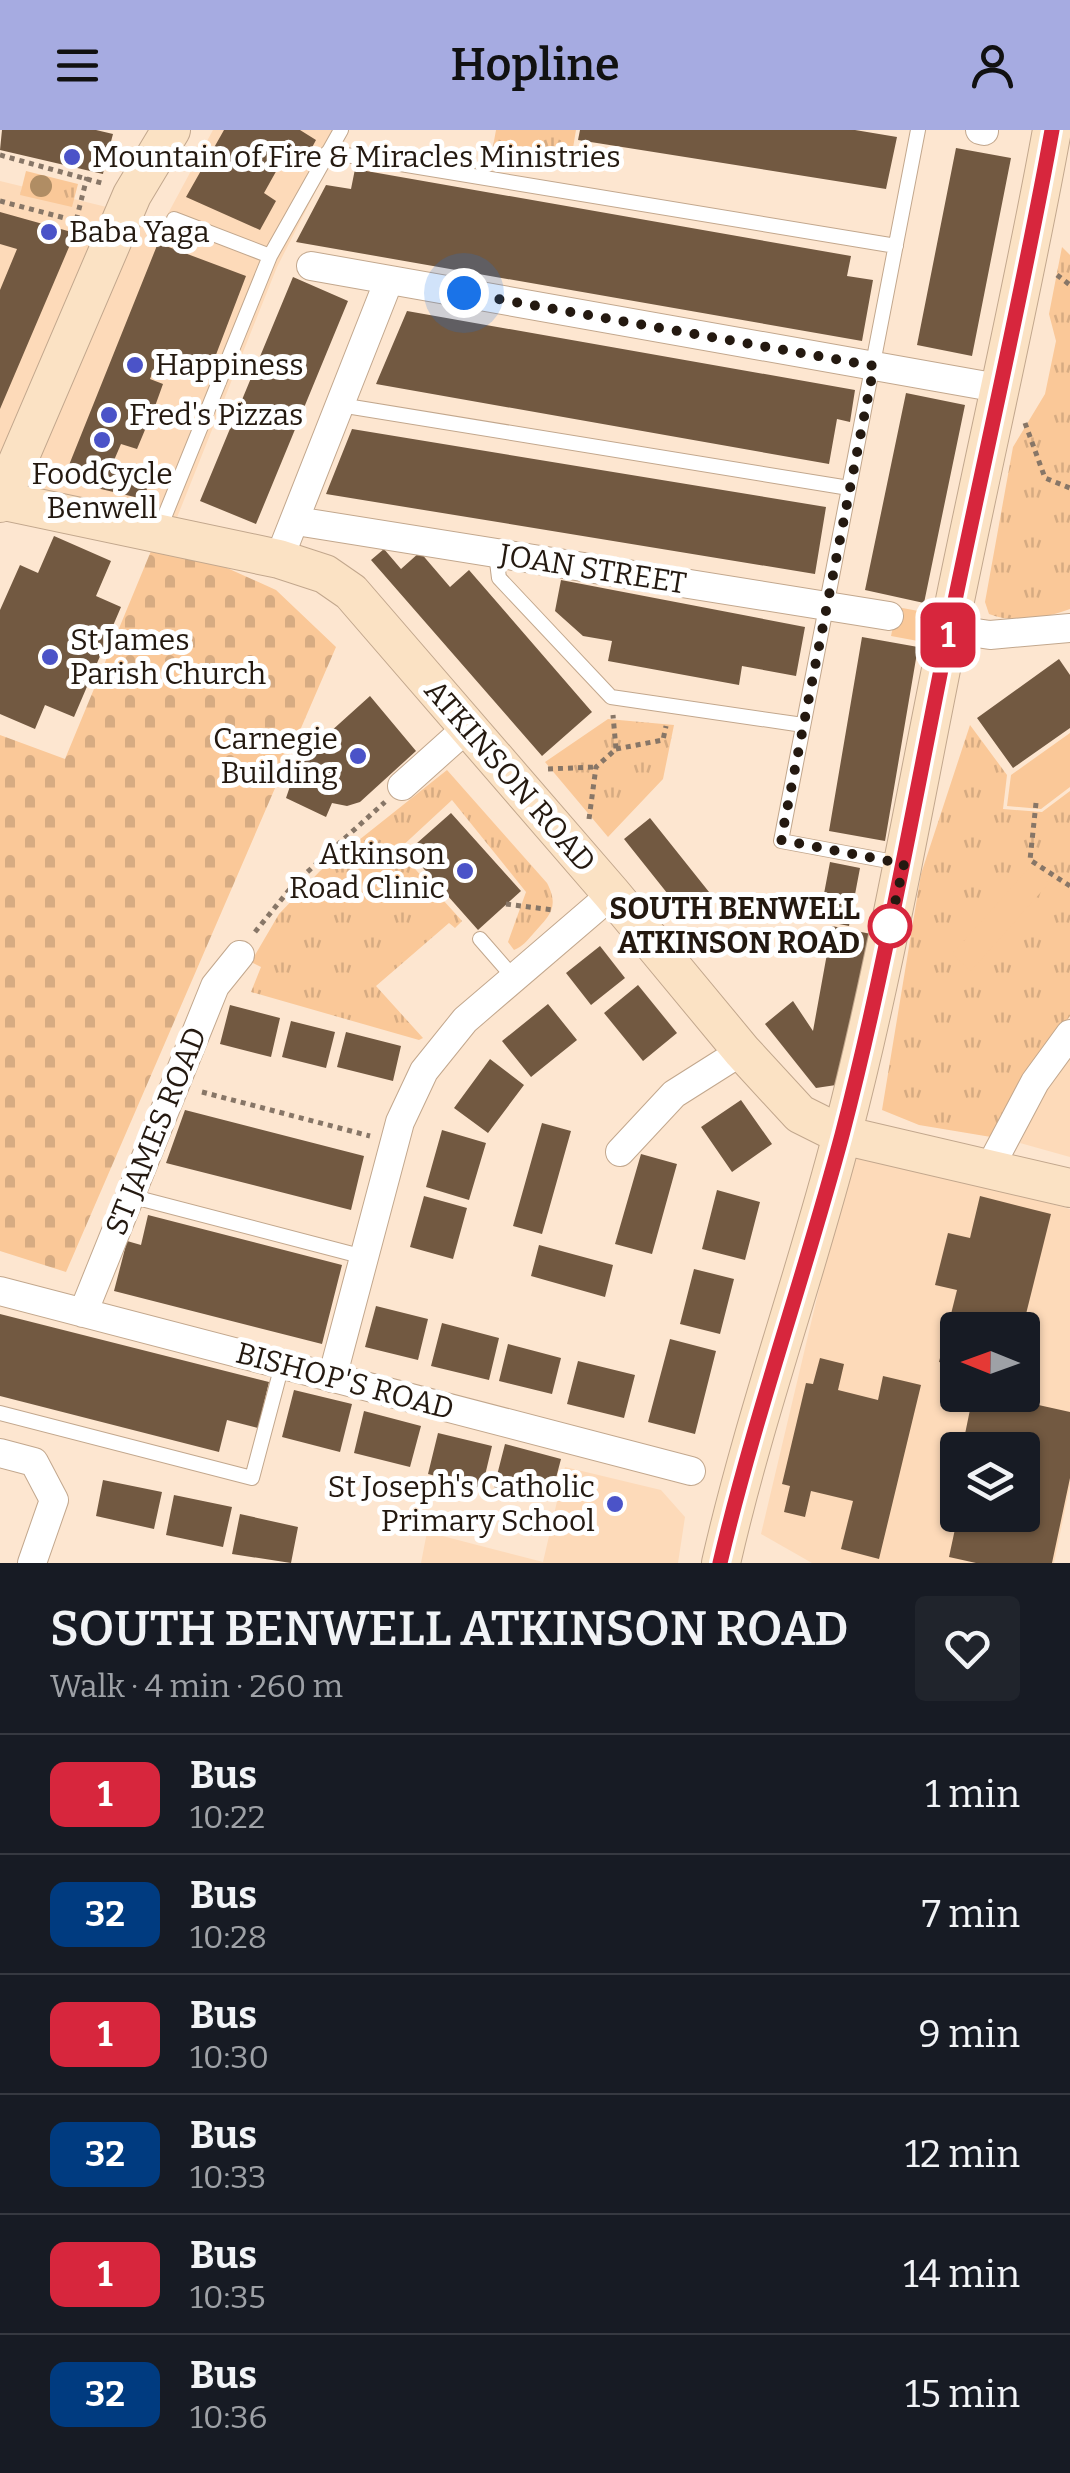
<!DOCTYPE html>
<html lang="en">
<head>
<meta charset="utf-8">
<style>
  body { margin:0; font-family:Bitter,serif; background:#20242c; color:#f1f3f6; height:100vh; display:flex; flex-direction:column; font-size:38px; white-space:nowrap }
  * { box-sizing:border-box; margin:0 }
  p { font-size:32px; color:#9ea1a6 }
  .icon { flex:none; width:55px; height:55px; fill:none; stroke:currentColor; stroke-width:2; stroke-linecap:round; stroke-linejoin:round }
  .map { position:relative; height:1433px; overflow:hidden }
  .details { display:flex; flex-direction:column; background:#171b24; flex:1 }
  .details>* { flex:none }
  .badge { padding:0 20px; border-radius:15px; font-size:35px; line-height:65px }
  .needle { width:65px; rotate:271deg }
  .buttons { position:absolute; left:940px; top:1182px; display:grid; gap:20px }
  .buttons a { display:grid; place-items:center; width:100px; height:100px; border-radius:10px; background:#171b24; box-shadow:0 2px 8px #0004; font-size:50px }
  .you { position:absolute; width:50px; height:50px; margin:-25px; border:8px solid #fff; border-radius:50%; background:#1a73e8; box-shadow:0 0 0 15px #1a73e833 }
  .map>.badge { position:absolute; translate:-50% -50%; box-shadow:0 0 0 5px #fff }
  .round { display:grid; place-items:center; flex:none; width:105px; height:105px; border-radius:10px; background:#20242c }
  .head { display:flex; align-items:center; justify-content:space-between; height:170px; padding:0 50px }
  h1 { font-size:48px; font-weight:600; line-height:75px }
  ul { padding:0; list-style:none }
  li { display:flex; align-items:center; gap:30px; height:120px; padding:0 50px; border-top:2px solid #363941 }
  li div { flex:1 }
  li b { display:block; font-size:38px }
  li em { font-style:normal }
  li .badge { min-width:110px; font-weight:700; text-align:center }
  header { display:flex; justify-content:space-between; align-items:center; height:130px; padding:0 50px; background:#a6abe1; color:#111; font-size:45px; font-weight:600 }
  .map>svg:first-child { display:block }
</style>
</head>
<body>
<header><svg class="icon" aria-label="menu" viewBox="0 0 24 24"><path d="M4 6h16M4 12h16M4 18h16"/></svg>Hopline<svg class="icon" aria-label="person" viewBox="0 0 24 24"><circle cx="12" cy="8" r="4"/><path d="M4 21q1-7 8-7t8 7"/></svg></header>
<div class="map">
<svg width="1070" height="1433" viewBox="0 0 1070 1433">
  <defs>
    <pattern id="grass-tufts" width="24" height="20" patternUnits="userSpaceOnUse" patternTransform="scale(2.5)"><rect width="24" height="20" fill="#fac898"/><path d="M3 7l-1-3M5 7V3M7 7l1-3M15 17l-1-3M17 17v-4M19 17l1-3" fill="none" stroke="#d6ab82"/></pattern>
    <pattern id="cemetery-stones" width="16" height="16" patternUnits="userSpaceOnUse" patternTransform="scale(2.5)"><rect width="16" height="16" fill="#fac898"/><path d="M2 7V4a2 2 0 0 1 4 0v3zM10 15v-3a2 2 0 0 1 4 0v3z" fill="#d6ab82"/></pattern>
  </defs>
  <rect width="100%" height="100%" fill="#fde6d0"/>
  <!-- built -->
  <path fill="#fddab9" fill-rule="evenodd" d="M213 0H347L277 137 176 390 0 351V51L164 91Z
    M1070 926V1027L1020 1013 1046 959Z
    M852 1020 1070 1079V1355L1054 1433H812L761 1404ZM958 1200H1022V1265H958ZM958 1320H1022V1385H958Z
    M565 1337 661 1360 685 1387 678 1433H421L427 1402 543 1432Z"/>
  <!-- grass -->
  <path fill="url(#grass-tufts)" d="M496 0H576L570 36 492 22Z
    M26 41 78 54 72 77 20 65Z
    M1062 117 1070 125V479C1046 488 1013 494 989 484L985 472 1013 317 1045 264 1056 211 1049 184Z
    M608 589 674 595 663 649 608 707 545 632Z
    M970 595 1007 645 1003 679 1042 682 1070 661V886L1022 951 991 1007 919 995 882 980 921 744Z
    M447 640 547 753C560 778 549 786 533 804 526 812 523 816 514 820L508 812 526 762 452 670 398 720 462 791 455 798 449 793 376 856 423 908 419 910 251 862 261 837 251 832 279 784 320 741Z"/>
  <!-- cemetery -->
  <path fill="url(#cemetery-stones)" d="M151 421 207 429 276 460 336 517 66 1142 0 1121V605L65 629Z"/>
  <!-- green -->
  <path fill="#fac898" d="M897 477 924 482 918 511 891 506Z
    M1070 603V657L1041 679 1007 676 1011 645Z
    M1030 737 1049 753 971 841 952 824Z"/>
  <!-- building -->
  <path fill="#725941" d="M2 0H96L113 4 109 19 116 20 112 35 105 33 103 44 0 20Z
    M224 0H300L316 10 300 40 283 29 264 63 276 71 260 100 186 67Z
    M580 0H855L897 7 886 59 578 10Z
    M956 18 1011 28 972 226 917 215Z
    M355 39 851 126 847 146 873 150 862 211 296 112 326 55 351 59Z
    M0 82 75 103 0 279V160L17 119 0 114Z
    M158 113 246 146 209 243 159 225 150 249 163 254 154 279 139 273 132 290 147 295 137 319 121 314 112 335 153 344 143 369 63 350Z
    M293 147 348 171 256 394 200 371Z
    M407 181 855 260 850 292 837 289 829 334 376 254Z
    M906 263 965 275 924 473 865 460Z
    M352 299 826 377 815 444 326 364Z
    M54 406 111 431 96 466 121 477 74 587 45 575 35 599 0 584V480L20 435 38 443Z
    M384 419 401 439 420 422 450 457 469 440 592 582 542 626 371 430Z
    M561 450 805 497 796 546 742 536 739 555 608 531 612 511 583 506 555 481Z
    M862 507 918 517 885 711 829 701Z
    M1059 529 1070 545V598L1013 638 977 588Z
    M370 566 416 621 360 672 347 676 332 673 326 687 286 668 299 630Z
    M451 683 521 761 478 800 408 721Z
    M650 688 713 767 687 788 624 709Z
    M830 732 860 738 849 796 819 790Z
    M832 796 871 804 836 955 816 958 765 894 793 871 813 901Z
    M600 816 625 848 591 875 566 843Z
    M638 855 677 903 643 931 604 883Z
    M548 874 577 910 531 947 502 911Z
    M230 875 280 888 271 927 220 914Z
    M291 891 335 902 326 938 282 927Z
    M346 902 401 916 393 951 337 937Z
    M490 929 524 955 488 1003 454 978Z
    M741 970 772 1014 732 1042 701 997Z
    M185 980 364 1026 351 1080 166 1033Z
    M542 993 571 1001 542 1104 513 1096Z
    M442 1000 486 1013 469 1070 426 1057Z
    M641 1024 677 1034 652 1124 615 1114Z
    M717 1060 760 1072 745 1130 702 1119Z
    M424 1066 467 1078 453 1129 410 1117Z
    M980 1066 1051 1084 1022 1200H958V1236L939 1232 957 1160 935 1155 948 1103 970 1108Z
    M148 1085 342 1135 322 1214 114 1161 127 1111 141 1115Z
    M539 1115 613 1135 605 1167 531 1146Z
    M694 1139 734 1149 720 1204 680 1194Z
    M376 1176 428 1189 418 1230 365 1217Z
    M0 1184 269 1252 258 1298 227 1290 219 1322 0 1266Z
    M442 1193 499 1208 489 1250 431 1236Z
    M670 1209 716 1221 695 1304 648 1292Z
    M508 1214 561 1228 552 1264 499 1251Z
    M820 1228 844 1234 838 1260 878 1270 883 1246 921 1255 879 1429 841 1419 853 1371 811 1361 805 1387 784 1382 790 1356 782 1354 806 1253 813 1254Z
    M578 1231 635 1245 624 1288 567 1274Z
    M294 1260 352 1274 340 1322 282 1307Z
    M973 1265H993L1070 1282V1348L1052 1433H976L949 1427 958 1385 979 1389 980 1385H1022V1320H994L996 1311 965 1304Z
    M364 1281 421 1296 410 1337 354 1323Z
    M438 1303 492 1316 482 1358 428 1344Z
    M505 1314 561 1329 550 1371 494 1357Z
    M103 1350 162 1362 154 1399 96 1386Z
    M174 1365 232 1377 223 1417 166 1405Z
    M240 1384 298 1397 291 1433 232 1424Z"/>
  <g fill="none" stroke-linecap="round" stroke-linejoin="round">
    <!-- lane casing -->
    <g stroke="#c2a78d" stroke-width="16">
      <path id="lane" d="M328 22 896 116
        M174 89 270 126
        M340 275 849 358
        M159 400 270 126 341 0
        M496 424 499 448 611 567 803 595
        M899 733 781 711 918 0
        M480 809 514 848
        M130 1066 364 1127
        M0 1283 252 1348 282 1235"/>
    </g>
    <!-- street casing -->
    <g stroke="#c2a78d" stroke-width="30">
      <path id="street" d="M980 0 984 1
        M311 136 998 258
        M296 391 889 486
        M279 429 389 150
        M949 499 990 505 1070 498
        M402 656 468 597
        M620 1022 674 964 742 921
        M990 1037 1035 952 1070 904
        M0 1161 691 1341
        M83 1183 215 856 240 825
        M332 1248 400 992 424 941 465 890 612 764
        M0 1323 34 1332 54 1370 32 1433"/>
    </g>
    <!-- secondary casing -->
    <g stroke="#c2a78d" stroke-width="40">
      <path id="secondary" d="M0 370 279 429 325 444 351 462 612 764 742 921 800 984 842 1005 1070 1058
        M0 373 132 65 171 0
        M721 1433C754 1288 805 1148 842 1005 886 837 915 665 950 495 983 330 1022 166 1052 0"/>
    </g>
    <!-- path -->
    <path stroke="#877667" stroke-width="5" stroke-dasharray="5 5" stroke-linecap="butt" d="M0 25 105 54
      M0 71 76 91 87 47
      M1057 145 1070 155
      M1025 293 1045 348 1070 358
      M616 619 663 610 666 596
      M548 639 596 637
      M1036 673 1030 730 1070 756
      M589 689 596 637 616 619 613 585
      M506 774 553 780
      M255 802 294 754 385 672
      M202 962 370 1006"/>
    <!-- lane -->
    <use href="#lane" stroke="#fff" stroke-width="14"/>
    <!-- street -->
    <use href="#street" stroke="#fff" stroke-width="28"/>
    <!-- secondary -->
    <use href="#secondary" stroke="#fbe2c4" stroke-width="38"/>
  </g>
  <!-- trees -->
  <circle fill="#b08d64" cx="41" cy="56" r="11"/>
  <g fill="none" stroke-linecap="round" stroke-linejoin="round">
    <!-- line casing -->
    <g stroke="#fff" stroke-width="22">
      <path id="line" d="M720 1433C754 1288 804 1148 842 1005 887 832 917 655 953 480 986 320 1023 161 1052 0"/>
    </g>
    <!-- line -->
    <use href="#line" stroke="#d7263d" stroke-width="15"/>
    <!-- walk -->
    <path stroke="#241910" stroke-width="10" stroke-dasharray="0 18" d="M464 163 874 236 781 710 904 734 886 812 890 796"/>
  </g>
  <!-- markers -->
  <g fill="#4b53c8" stroke="#fff" stroke-width="4">
    <circle cx="72" cy="27" r="10"/>
    <circle cx="49" cy="102" r="10"/>
    <circle cx="135" cy="235" r="10"/>
    <circle cx="109" cy="285" r="10"/>
    <circle cx="102" cy="310" r="10"/>
    <circle cx="50" cy="527" r="10"/>
    <circle cx="358" cy="626" r="10"/>
    <circle cx="465" cy="741" r="10"/>
    <circle cx="615" cy="1374" r="10"/>
  </g>
  <circle fill="#fff" stroke="#d7263d" stroke-width="5" cx="890" cy="796" r="20"/>
  <g text-anchor="middle" dominant-baseline="central" stroke-width="10" stroke-linejoin="round" paint-order="stroke">
    <!-- poi labels -->
    <g font-size="30" fill="#241910" stroke="#fff" text-anchor="start">
      <text x="92" y="27">Mountain of Fire &amp; Miracles Ministries</text>
      <text x="69" y="102">Baba Yaga</text>
      <text x="155" y="235">Happiness</text>
      <text x="129" y="285">Fred's Pizzas</text>
      <text x="102" y="344" text-anchor="middle">FoodCycle<tspan x="102" dy="34">Benwell</tspan></text>
      <text x="70" y="510">St James<tspan x="70" dy="34">Parish Church</tspan></text>
      <text x="338" y="609" text-anchor="end">Carnegie<tspan x="338" dy="34">Building</tspan></text>
      <text x="445" y="724" text-anchor="end">Atkinson<tspan x="445" dy="34">Road Clinic</tspan></text>
      <text x="595" y="1357" text-anchor="end">St Joseph's Catholic<tspan x="595" dy="34">Primary School</tspan></text>
    </g>
    <!-- street labels -->
    <g font-size="30" fill="#241910" stroke="#fff">
      <text transform="translate(593 439) rotate(9)">JOAN STREET</text>
      <text transform="translate(510 646) rotate(49)">ATKINSON ROAD</text>
      <text transform="translate(156 1001) rotate(-68)">ST JAMES ROAD</text>
      <text transform="translate(345 1251) rotate(15)">BISHOP'S ROAD</text>
    </g>
    <!-- stop labels -->
    <g font-size="30" font-weight="bold" fill="#241910" stroke="#fff" text-anchor="end">
      <text x="860" y="779">SOUTH BENWELL<tspan x="860" dy="34">ATKINSON ROAD</tspan></text>
    </g>
  </g>
</svg>
<div class="buttons">
<a><svg class="needle" viewBox="-14 -14 28 28"><path d="M0-13l5 13h-10z" fill="#e53935"/><path d="M0 13l5-13h-10z" fill="#9ea1a6"/></svg></a>
<a><svg class="icon" aria-label="layers" viewBox="0 0 24 24"><path d="M12 4l9 5-9 5-9-5zM3 14l9 5 9-5"/></svg></a>
</div>
<div class="you" style="left:464px;top:163px"></div>
<b class="badge" style="left:948px;top:505px;background:#d7263d;color:#fff">1</b>
</div>
<section class="details">
<div class="head"><div><h1>SOUTH BENWELL ATKINSON ROAD</h1><p>Walk · 4 min · 260 m</p></div><a class="round"><svg class="icon" aria-label="heart" viewBox="0 0 24 24"><path d="M12 20l-8-8c-3-5 5-10 8-4 3-6 11-1 8 4z"/></svg></a></div>
<ul>
<li><span class="badge" style="background:#d7263d;color:#fff">1</span><div><b>Bus</b><p>10:22</p></div><em>1 min</em></li>
<li><span class="badge" style="background:#003b80;color:#fff">32</span><div><b>Bus</b><p>10:28</p></div><em>7 min</em></li>
<li><span class="badge" style="background:#d7263d;color:#fff">1</span><div><b>Bus</b><p>10:30</p></div><em>9 min</em></li>
<li><span class="badge" style="background:#003b80;color:#fff">32</span><div><b>Bus</b><p>10:33</p></div><em>12 min</em></li>
<li><span class="badge" style="background:#d7263d;color:#fff">1</span><div><b>Bus</b><p>10:35</p></div><em>14 min</em></li>
<li><span class="badge" style="background:#003b80;color:#fff">32</span><div><b>Bus</b><p>10:36</p></div><em>15 min</em></li>
</ul>
</section>
</body>
</html>
